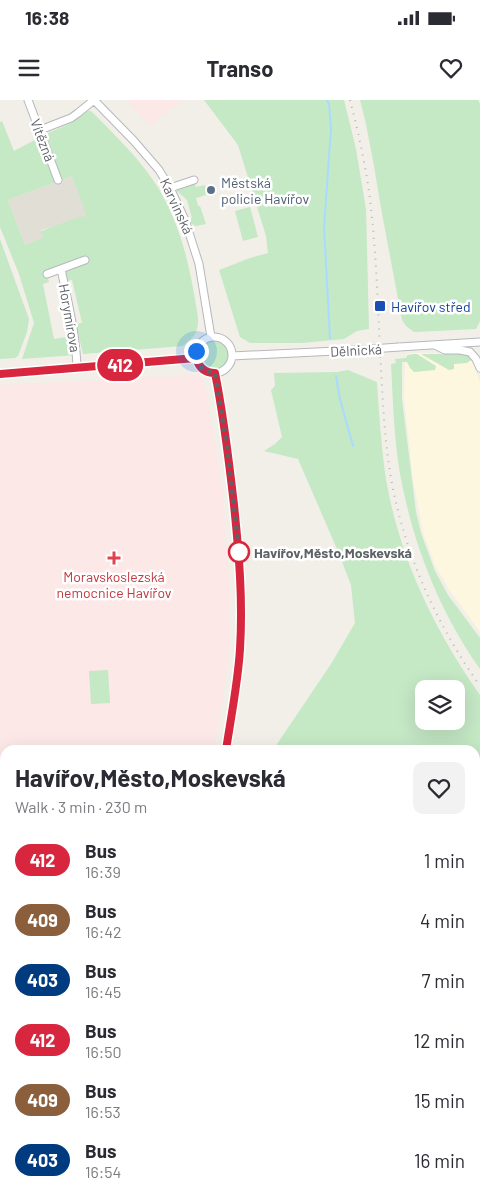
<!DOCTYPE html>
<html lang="en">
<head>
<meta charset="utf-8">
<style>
  body { margin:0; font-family:Barlow,sans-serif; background:#f2f2f3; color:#2b2b33; height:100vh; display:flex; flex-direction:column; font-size:19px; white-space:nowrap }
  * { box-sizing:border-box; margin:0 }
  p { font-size:16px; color:#7c7c81 }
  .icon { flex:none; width:28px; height:28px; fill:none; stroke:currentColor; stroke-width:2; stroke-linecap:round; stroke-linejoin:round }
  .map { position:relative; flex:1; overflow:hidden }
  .drawer { position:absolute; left:0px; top:645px; width:480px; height:455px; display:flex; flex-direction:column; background:#fff; border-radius:15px 15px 0 0; box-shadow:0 5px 20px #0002 }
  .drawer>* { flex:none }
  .badge { padding:0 10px; border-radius:16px; font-size:18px; line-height:32px }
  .tools { position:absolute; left:415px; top:580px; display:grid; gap:10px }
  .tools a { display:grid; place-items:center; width:50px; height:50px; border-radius:10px; background:#fff; box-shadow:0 5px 20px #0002; font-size:25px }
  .you { position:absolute; width:25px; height:25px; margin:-12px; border:4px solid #fff; border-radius:50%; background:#1a73e8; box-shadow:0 0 0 8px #1a73e833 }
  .map>.badge { position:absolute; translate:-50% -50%; box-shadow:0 0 0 2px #fff }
  .round { display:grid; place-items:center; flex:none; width:52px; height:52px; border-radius:10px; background:#f2f2f3 }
  .summary { display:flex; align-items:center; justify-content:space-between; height:85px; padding:0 15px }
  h1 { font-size:24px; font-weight:700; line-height:38px }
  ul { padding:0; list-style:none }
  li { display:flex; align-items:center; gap:15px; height:60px; padding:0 15px }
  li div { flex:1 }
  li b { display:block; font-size:19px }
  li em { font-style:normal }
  li .badge { min-width:55px; font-weight:700; text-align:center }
  .status { display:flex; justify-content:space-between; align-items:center; height:35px; padding:0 25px; background:#fff; direction:ltr }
  .status svg { height:14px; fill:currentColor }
  header { display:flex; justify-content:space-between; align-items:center; height:65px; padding:0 15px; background:#fff; font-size:22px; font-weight:700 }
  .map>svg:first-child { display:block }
</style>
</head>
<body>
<div class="status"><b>16:38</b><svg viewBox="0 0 49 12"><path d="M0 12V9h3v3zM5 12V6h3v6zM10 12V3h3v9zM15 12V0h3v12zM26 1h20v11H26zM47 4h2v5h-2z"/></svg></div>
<header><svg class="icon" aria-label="menu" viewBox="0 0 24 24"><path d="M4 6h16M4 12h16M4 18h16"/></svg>Transo<svg class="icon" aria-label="heart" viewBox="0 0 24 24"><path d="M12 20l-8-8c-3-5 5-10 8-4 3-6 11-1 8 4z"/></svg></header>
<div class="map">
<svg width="480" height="1100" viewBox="0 0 480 1100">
  <rect width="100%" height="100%" fill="#f1efe8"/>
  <!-- commercial -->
  <path fill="#fef7e0" d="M416 253 465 254 469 256 473 262 480 282V532L450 491 435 465 423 432 413 380 404 297 405 262 406 254Z"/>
  <!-- education -->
  <path fill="#e1ded6" d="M72 76 88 117 41 130 44 138 25 145 8 100Z
    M0 1047 5 1053V1095H27L29 1100H0Z"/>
  <!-- medical -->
  <path fill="#fce8e6" d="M126 0H182L150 26Z
    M197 275 205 284 219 365 223 392 230 492 229 546 226 577 219 623 214 650H5V682H0V285Z"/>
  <!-- green -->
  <path fill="#c5e8c5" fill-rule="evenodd" d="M204 0H344L356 49 366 109 369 229 357 231 344 239 302 243H250L240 237 219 170 250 158 268 153 266 136 238 45Z
    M360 0H478L480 4V221L476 229 414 232 406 226 402 220 381 108 374 66 366 24Z
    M88 11H91C113 33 136 55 153 80 177 115 188 157 195 199 196 208 200 220 197 229 195 237 188 241 183 246L83 254 76 224 82 223 72 180 67 181 62 165 46 171 49 182 43 184 54 239 72 236 75 255 22 259 34 223 19 174 0 127V22L2 21 14 51 46 34 71 23ZM72 76 87 117 82 116 41 131 43 138 25 145 8 100Z
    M194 82 196 87 205 85 207 93H205L206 95 196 98 198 106H200L206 124 196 126 190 123 189 119 192 118 187 100 177 91 180 86Z
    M250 107 258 137 243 141 235 111Z
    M0 139 29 219 27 232 18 256 15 258 0 259Z
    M201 254a14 14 0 1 1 28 0a14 14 0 1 1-28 0Z
    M414 254H417L436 266 435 270 414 272 410 268 407 262H402V299L416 412 421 433 435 471 448 495 480 538V569C439 511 413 444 400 374 394 338 393 301 391 264L396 263 395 259 406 258 407 255Z
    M421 254H463L468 256 471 260 467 263 454 264V269L449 270Z
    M348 270 377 282C379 312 381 343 385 373 398 455 433 528 480 595V1100H192L198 1095H475V650H273L331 564 355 523 351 485 337 449 298 359 264 351 275 344 282 337 271 290 275 286 274 273 337 272ZM424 589H456V621H424Z
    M108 570 110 603 91 604 89 571Z
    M0 682H5V731H0Z
    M0 751H3L5 857 0 853Z
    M5 1016V1053L0 1047V1020Z
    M27 1095H72L74 1100H29Z"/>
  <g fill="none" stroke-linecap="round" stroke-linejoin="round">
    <!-- stream -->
    <path stroke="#aadaff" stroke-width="2" d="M327 0 329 4 331 29 324 128 330 238
      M336 276 340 299 353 346"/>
    <!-- minor casing -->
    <g stroke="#b5b8bc" stroke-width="9">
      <path id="minor" d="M28 0 58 80
        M94 0 134 41 159 70 170 88 185 120 199 164 211 237
        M40 30 71 18 78 13 94 0
        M170 88 194 80
        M61 169C68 202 76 234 77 268
        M47 174 85 160
        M196 255a18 18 0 1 1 36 0a18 18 0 1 1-36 0Z
        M435 245 445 250H460L470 252 476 259 480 268
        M399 247 480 242
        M232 256 357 250
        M215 273C224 315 229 358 234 401 239 450 243 499 240 549 238 582 231 617 226 650
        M0 274 196 258
        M0 741 5 742
        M0 858 5 861
        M0 965 5 971
        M0 1016 5 1011
        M83 1095 85 1100
        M177 1100 182 1095"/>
    </g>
    <!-- minor -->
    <use href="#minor" stroke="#fff" stroke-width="7"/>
    <!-- rail -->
    <path stroke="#b6b7b8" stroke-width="2" stroke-dasharray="1 6" stroke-linecap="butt" d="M350 0C359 35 367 71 371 108 376 155 378 203 380 251 383 300 384 350 395 398 410 466 440 529 480 586"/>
    <!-- minor-bridge casing -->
    <g stroke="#b5b8bc" stroke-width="9" stroke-linecap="butt">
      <path id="minor-bridge" d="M357 250 399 247"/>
    </g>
    <!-- minor-bridge -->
    <use href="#minor-bridge" stroke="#fff" stroke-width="7"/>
  </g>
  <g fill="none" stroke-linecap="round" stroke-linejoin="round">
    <!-- line casing -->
    <g stroke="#fff" stroke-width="11">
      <path id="line" d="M0 274 196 258C199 268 205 273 215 273 224 317 229 361 234 405 239 453 243 500 240 549 238 582 231 617 226 650"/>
    </g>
    <!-- line -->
    <use href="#line" stroke="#d7263d" stroke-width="8"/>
    <!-- walk -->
    <path stroke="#5f6368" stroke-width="5" stroke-dasharray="0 9" d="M196 251C195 264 202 272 215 273L227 346 239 452"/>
  </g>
  <!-- markers -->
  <circle fill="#5c6f8a" stroke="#fff" stroke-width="2" cx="211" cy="90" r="5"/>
  <rect fill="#1a4fb4" stroke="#fff" stroke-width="2" x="374" y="200" width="12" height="12" rx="2.5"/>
  <circle fill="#fff" stroke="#d7263d" stroke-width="2.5" cx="239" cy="452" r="10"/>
  <path fill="#e0444e" stroke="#fff" stroke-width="2" d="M111.5 450.5h5v5h5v5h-5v5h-5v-5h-5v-5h5z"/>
  <g text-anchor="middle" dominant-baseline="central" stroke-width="5" stroke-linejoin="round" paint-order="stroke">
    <!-- street labels -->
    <g font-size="14" fill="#5f6368" stroke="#fff">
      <text transform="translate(43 40) rotate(69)">Vítězná</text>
      <text transform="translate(177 106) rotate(65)">Karvinská</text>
      <text transform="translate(70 218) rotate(80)">Horymírova</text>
      <text transform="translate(356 250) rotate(-3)">Dělnická</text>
    </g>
    <!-- service labels -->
    <g font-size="14" fill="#4e5e75" stroke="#fff" text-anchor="start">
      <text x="221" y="82">Městská<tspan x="221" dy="16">policie Havířov</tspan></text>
    </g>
    <!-- transit labels -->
    <g font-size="14" fill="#164399" stroke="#fff" text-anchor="start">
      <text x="391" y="206">Havířov střed</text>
    </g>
    <!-- stop labels -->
    <g font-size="14" font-weight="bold" fill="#5f6368" stroke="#fff" text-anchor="start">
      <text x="254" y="452">Havířov,Město,Moskevská</text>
    </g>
    <!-- health labels -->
    <g font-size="14" fill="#be3a42" stroke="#fff">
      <text x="114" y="476">Moravskoslezská<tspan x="114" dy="16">nemocnice Havířov</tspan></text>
    </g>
  </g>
</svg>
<div class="tools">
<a><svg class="icon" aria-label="layers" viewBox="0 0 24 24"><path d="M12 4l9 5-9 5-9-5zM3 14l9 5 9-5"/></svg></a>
</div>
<div class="you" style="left:196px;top:251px"></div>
<b class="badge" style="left:120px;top:265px;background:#d7263d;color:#fff">412</b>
<section class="drawer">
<div class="summary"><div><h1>Havířov,Město,Moskevská</h1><p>Walk · 3 min · 230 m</p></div><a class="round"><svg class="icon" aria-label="heart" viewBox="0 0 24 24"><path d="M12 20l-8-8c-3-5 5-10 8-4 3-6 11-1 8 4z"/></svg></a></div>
<ul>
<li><span class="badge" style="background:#d7263d;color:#fff">412</span><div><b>Bus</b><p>16:39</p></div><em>1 min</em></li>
<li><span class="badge" style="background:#8b5e3c;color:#fff">409</span><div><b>Bus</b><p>16:42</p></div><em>4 min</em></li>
<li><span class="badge" style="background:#003b80;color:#fff">403</span><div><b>Bus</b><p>16:45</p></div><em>7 min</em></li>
<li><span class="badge" style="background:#d7263d;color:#fff">412</span><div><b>Bus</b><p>16:50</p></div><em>12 min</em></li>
<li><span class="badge" style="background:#8b5e3c;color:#fff">409</span><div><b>Bus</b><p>16:53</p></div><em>15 min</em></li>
<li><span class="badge" style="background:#003b80;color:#fff">403</span><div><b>Bus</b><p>16:54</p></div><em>16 min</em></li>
</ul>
</section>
</div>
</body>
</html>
